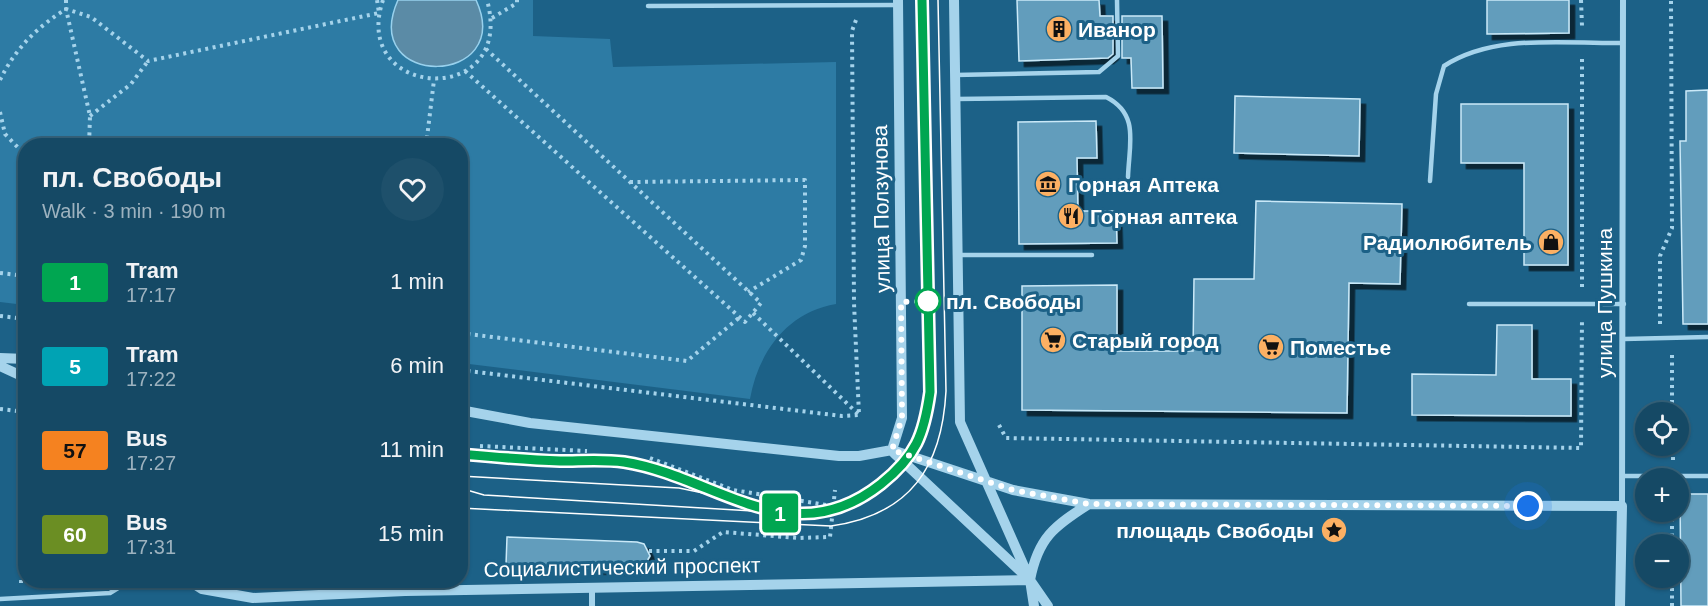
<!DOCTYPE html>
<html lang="en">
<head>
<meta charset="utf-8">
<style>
  body { margin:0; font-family:Helvetica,sans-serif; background:#1e506b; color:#f1f3f6; height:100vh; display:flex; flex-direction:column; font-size:22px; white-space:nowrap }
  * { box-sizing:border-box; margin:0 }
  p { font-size:20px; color:#9db2bf }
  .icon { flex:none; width:33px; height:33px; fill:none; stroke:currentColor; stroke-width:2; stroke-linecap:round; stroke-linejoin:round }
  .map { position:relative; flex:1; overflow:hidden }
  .side { position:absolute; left:18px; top:138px; width:450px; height:450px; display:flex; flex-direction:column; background:#154965; border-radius:24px; box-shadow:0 2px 4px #0004,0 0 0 2px #346179 }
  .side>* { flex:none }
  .badge { padding:0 12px; border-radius:4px; font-size:21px; line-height:39px }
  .fabs { position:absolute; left:1635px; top:402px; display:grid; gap:12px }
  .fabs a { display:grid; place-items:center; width:54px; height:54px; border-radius:50%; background:#154965; box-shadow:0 2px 4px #0004,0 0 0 2px #346179; font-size:30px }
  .you { position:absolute; width:30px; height:30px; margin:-15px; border:4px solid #fff; border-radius:50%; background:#1a73e8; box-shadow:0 0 0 9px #1a73e833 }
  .map>.badge { position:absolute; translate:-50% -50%; box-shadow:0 0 0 3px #fff }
  .round { display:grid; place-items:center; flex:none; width:63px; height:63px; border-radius:32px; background:#1e506b }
  .overview { display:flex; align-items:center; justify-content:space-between; height:102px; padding:0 24px }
  h1 { font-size:28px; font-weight:700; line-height:45px }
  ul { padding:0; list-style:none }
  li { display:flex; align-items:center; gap:18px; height:84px; padding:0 24px }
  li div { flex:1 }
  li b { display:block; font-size:22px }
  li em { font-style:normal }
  li .badge { min-width:66px; font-weight:700; text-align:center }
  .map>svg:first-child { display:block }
</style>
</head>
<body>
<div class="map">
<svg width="1708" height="606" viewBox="0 0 1708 606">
  <defs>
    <filter id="shadow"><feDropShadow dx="5.5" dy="5.5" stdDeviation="0" flood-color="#0009"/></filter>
  </defs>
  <rect width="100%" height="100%" fill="#1c6187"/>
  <!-- green -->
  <path fill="#2d7ba4" d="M0 0H533V36L610 39 613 67 836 62V304C787 312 758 353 750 399L461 363 460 146H26L25 305 0 302Z"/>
  <!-- water -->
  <path fill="#5b8ba6" stroke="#98d1ed" stroke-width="1.5" d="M398 0H476C516 87 358 90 398 0Z"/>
  <!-- building -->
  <path fill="#629dbc" stroke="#cae9f8" stroke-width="1.5" filter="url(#shadow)" d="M1017 0H1099L1100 16H1113V54L1108 58 1019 61Z
    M1487 0H1569V33L1487 34Z
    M1122 16H1162L1163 88H1132L1131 58H1122Z
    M1708 90V324H1683L1680 141H1686V91Z
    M1235 96 1360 99 1359 156 1234 153Z
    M1461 104H1568V265H1524V163H1461Z
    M1096 121 1097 158H1077L1078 211H1116L1117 243 1019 244 1018 122Z
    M1256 201 1402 204 1400 284 1349 283 1347 413 1022 410V286L1117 285V351H1193L1194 279H1254Z
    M1497 325H1532V379H1571V416L1412 415V374L1496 375Z
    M1680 494H1708V606H1681Z
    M507 537 637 542 644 544 650 556 643 568 636 570 506 565Z"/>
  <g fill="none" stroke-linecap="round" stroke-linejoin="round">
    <!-- path -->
    <path stroke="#a5d3eb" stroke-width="4" stroke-dasharray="3 4.5" stroke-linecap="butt" d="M66 0V9L90 116 89 146
      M383 0C349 100 517 109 487 0
      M1581 0 1582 26
      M492 18 517 3V0
      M856 20 852 31 854 303 859 415
      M465 71 745 322 761 303 486 49
      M0 80C15 49 37 27 66 9L91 17 148 61 379 13 377 0
      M0 112 5 134 26 156
      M90 116 131 84 148 61
      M426 146 434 80
      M630 182 805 180V246L801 260 748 292
      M0 273 26 276
      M1582 287V58
      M753 313 858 414
      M0 316 26 319
      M1660 324V256L1672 228 1671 0
      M460 333 687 361 740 317
      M1672 355V412
      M460 370 842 416 859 415
      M0 409 26 412
      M999 425 1006 438 1581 448 1582 319
      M480 446 587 451
      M650 458 733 490 833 506
      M1673 460V446
      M1672 544V512
      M649 551H694L723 532 798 538 830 537 835 490
      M21 583 26 481
      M1672 606V578"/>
    <!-- service -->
    <path stroke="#a5d3eb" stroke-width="4.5" d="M648 6 898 5
      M955 75 1099 72 1118 56 1117 0
      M956 99 1106 97C1140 114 1129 144 1128 177
      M1430 181 1436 94 1444 66C1495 33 1564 44 1623 43
      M958 255H1092
      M1469 304H1624
      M1624 339 1708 337
      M1623 476H1708
      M0 599 110 593 131 580"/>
    <!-- minor -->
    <path stroke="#a5d3eb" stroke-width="6" d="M1622 506 1623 0
      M592 587V606"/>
    <!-- tertiary -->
    <path stroke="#a5d3eb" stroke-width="10" d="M954 0 960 422 1030 580 1034 606
      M0 358 26 359
      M0 366 26 378
      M460 410 530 423 839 456H859L892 450 1013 490 1089 504 1622 506 1620 606
      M892 450 902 418 898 0
      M894 453 1030 580 1048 606
      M188 580 202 589 253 598 405 591 1030 580
      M1030 580C1038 538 1054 526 1089 504"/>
    <!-- tram -->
    <path stroke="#fff" stroke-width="1.5" d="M460 454C492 457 524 460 556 460 578 461 602 459 624 463 710 475 793 554 877 487 914 457 924 437 930 391L922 0
      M460 476 679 488 703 493
      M460 488 484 495 753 511
      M460 508 831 526C910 515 942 467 946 391L938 0"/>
  </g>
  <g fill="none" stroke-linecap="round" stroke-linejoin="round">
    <!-- line casing -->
    <g stroke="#fff" stroke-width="14">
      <path id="line" d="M460 454C494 457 527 460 560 461 581 461 603 459 624 462 715 476 790 556 881 484 916 456 924 435 930 392L922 0"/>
    </g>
    <!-- line -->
    <use href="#line" stroke="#00a651" stroke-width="9"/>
    <!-- walk -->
    <path stroke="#fff" stroke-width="6" stroke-dasharray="0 10.8" d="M928 301 901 302 902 418 892 450 1013 490 1089 504 1528 506"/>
  </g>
  <!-- icons -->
  <defs>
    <g id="building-disc" transform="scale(1.35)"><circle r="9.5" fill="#fcb063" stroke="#1c6187"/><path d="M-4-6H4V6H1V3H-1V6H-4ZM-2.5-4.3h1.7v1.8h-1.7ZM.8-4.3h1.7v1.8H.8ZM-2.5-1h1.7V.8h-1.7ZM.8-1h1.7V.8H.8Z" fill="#111"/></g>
    <g id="museum-disc" transform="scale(1.35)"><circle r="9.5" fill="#fcb063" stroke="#1c6187"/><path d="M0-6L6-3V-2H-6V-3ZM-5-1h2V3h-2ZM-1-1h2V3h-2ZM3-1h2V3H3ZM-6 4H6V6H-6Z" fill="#111"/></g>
    <g id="restaurant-disc" transform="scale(1.35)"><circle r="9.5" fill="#fcb063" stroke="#1c6187"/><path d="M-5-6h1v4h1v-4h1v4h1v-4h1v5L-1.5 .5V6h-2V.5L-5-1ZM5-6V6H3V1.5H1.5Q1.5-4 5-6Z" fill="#111"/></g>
    <g id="shop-disc" transform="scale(1.35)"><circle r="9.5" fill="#fcb063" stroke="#1c6187"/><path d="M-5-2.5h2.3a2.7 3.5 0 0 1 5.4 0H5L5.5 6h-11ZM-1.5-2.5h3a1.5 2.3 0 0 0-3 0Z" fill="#111"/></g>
    <g id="supermarket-disc" transform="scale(1.35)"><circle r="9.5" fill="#fcb063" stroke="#1c6187"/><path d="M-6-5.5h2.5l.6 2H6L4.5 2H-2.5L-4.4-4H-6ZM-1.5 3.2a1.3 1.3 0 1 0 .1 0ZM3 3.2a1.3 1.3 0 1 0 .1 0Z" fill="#111"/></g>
    <g id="sight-disc" transform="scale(1.35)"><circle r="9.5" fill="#fcb063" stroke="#1c6187"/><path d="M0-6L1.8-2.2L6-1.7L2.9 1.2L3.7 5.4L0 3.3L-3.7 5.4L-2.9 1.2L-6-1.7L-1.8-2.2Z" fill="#111"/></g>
  </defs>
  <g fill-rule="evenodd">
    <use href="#building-disc" x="1059" y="29"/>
    <use href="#museum-disc" x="1048" y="184"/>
    <use href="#restaurant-disc" x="1071" y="216"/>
    <use href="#shop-disc" x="1551" y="242"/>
    <use href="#supermarket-disc" x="1053" y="340"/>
    <use href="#supermarket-disc" x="1271" y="347"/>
    <use href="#sight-disc" x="1334" y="530"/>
  </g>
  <!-- markers -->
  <circle fill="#fff" stroke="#00a651" stroke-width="3" cx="928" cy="301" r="12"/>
  <g text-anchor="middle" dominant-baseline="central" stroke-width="6" stroke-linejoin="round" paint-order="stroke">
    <!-- poi labels -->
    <g font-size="21" font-weight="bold" fill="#fff" stroke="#1c6187" text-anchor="start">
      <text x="1078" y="29">Иванор</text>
      <text x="1068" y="184">Горная Аптека</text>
      <text x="1090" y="216">Горная аптека</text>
      <text x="1532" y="242" text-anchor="end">Радиолюбитель</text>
      <text x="1072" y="340">Старый город</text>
      <text x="1290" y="347">Поместье</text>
      <text x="1314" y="530" text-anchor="end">площадь Свободы</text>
    </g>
    <!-- street labels -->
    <g font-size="21" fill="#fff" stroke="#1c6187">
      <text transform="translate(881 209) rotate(-91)">улица Ползунова</text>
      <text transform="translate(1604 303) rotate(-90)">улица Пушкина</text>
      <text transform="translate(622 567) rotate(-1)">Социалистический проспект</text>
    </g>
    <!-- stop labels -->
    <g font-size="21" font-weight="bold" fill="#fff" stroke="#1c6187" text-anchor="start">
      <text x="946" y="301">пл. Свободы</text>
    </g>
  </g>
</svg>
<div class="fabs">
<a><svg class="icon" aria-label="locate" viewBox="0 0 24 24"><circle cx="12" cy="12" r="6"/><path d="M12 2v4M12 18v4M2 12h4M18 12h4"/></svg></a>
<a>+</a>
<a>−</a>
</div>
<div class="you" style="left:1528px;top:506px"></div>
<b class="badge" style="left:780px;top:513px;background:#00a651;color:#fff">1</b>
<section class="side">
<div class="overview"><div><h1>пл. Свободы</h1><p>Walk · 3 min · 190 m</p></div><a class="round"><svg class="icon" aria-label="heart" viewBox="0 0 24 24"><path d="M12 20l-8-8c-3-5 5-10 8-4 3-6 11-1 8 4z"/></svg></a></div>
<ul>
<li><span class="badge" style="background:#00a651;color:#fff">1</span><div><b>Tram</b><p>17:17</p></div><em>1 min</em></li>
<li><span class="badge" style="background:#00a3b4;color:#fff">5</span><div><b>Tram</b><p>17:22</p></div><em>6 min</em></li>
<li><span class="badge" style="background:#f58220;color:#111">57</span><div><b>Bus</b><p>17:27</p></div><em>11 min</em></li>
<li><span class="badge" style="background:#6b8e23;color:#fff">60</span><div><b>Bus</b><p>17:31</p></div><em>15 min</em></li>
</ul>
</section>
</div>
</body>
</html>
